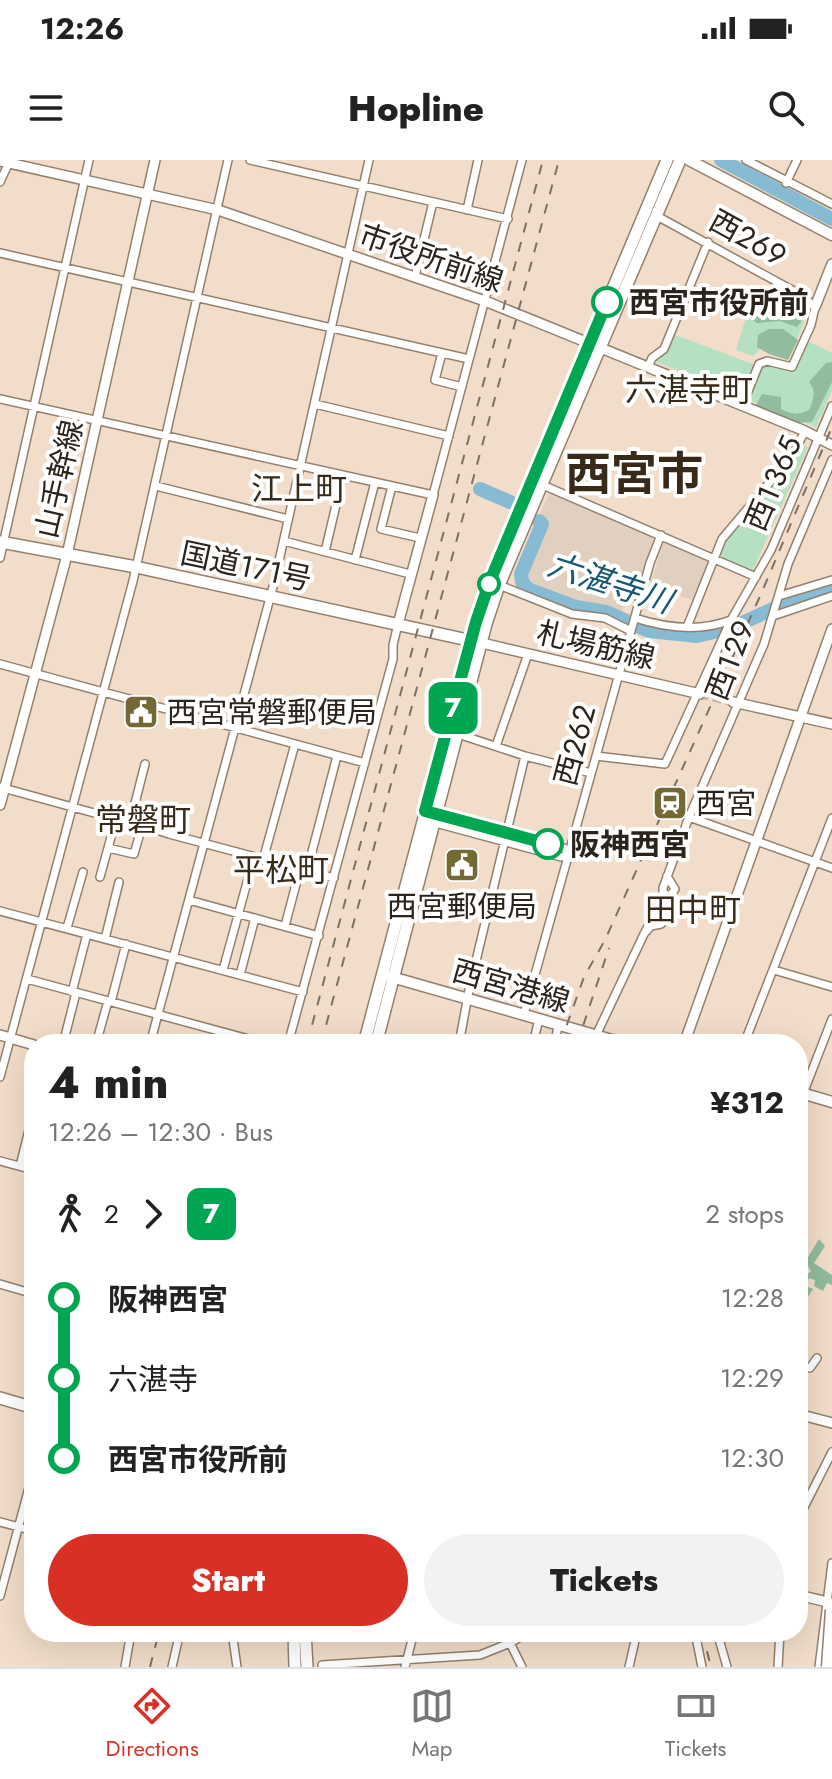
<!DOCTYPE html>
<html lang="en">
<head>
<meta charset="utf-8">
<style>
  body { margin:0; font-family:Jost,"Noto Sans JP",sans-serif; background:#f2f2f2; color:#222; height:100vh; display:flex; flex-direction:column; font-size:30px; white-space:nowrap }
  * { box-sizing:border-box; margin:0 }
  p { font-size:26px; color:#767676 }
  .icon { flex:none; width:44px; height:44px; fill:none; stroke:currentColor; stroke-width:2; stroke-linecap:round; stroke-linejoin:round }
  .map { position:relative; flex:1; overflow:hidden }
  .sheet { position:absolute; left:24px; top:874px; width:784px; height:608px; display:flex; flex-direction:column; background:#fff; border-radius:32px; box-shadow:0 8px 32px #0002 }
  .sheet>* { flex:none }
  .badge { padding:0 16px; border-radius:12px; font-size:28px; line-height:52px }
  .map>.badge { position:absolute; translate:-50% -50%; box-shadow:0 0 0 4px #fff }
  .legs { display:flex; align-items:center; gap:12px; height:88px; padding:0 24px; font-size:26px }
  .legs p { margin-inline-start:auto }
  .head { display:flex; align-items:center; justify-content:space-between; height:136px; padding:0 24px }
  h1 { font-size:44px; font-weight:800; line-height:60px }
  .action { display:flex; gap:16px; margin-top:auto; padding:16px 24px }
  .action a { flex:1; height:92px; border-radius:48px; background:#d93025; color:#fff; font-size:32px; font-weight:800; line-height:92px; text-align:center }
  .action a+a { background:#f2f2f2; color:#222 }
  ul { padding:0 24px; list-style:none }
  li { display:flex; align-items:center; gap:28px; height:80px; font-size:30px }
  li i { display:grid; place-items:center; width:12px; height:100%; margin:0 10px; background:currentColor }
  li i::after { content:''; width:20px; height:20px; margin:-10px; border:6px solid; border-radius:50%; background:#fff }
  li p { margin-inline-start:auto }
  li:first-child i { background:linear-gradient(#0000 50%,currentColor 0) }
  li:last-child i { background:linear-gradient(currentColor 50%,#0000 0) }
  .status { display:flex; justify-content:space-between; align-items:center; height:56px; padding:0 40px; background:#fff; direction:ltr }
  .status svg { height:22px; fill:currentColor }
  header { display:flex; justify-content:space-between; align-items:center; height:104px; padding:0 24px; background:#fff; font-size:36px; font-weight:800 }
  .tabs { display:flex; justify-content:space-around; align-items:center; height:112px; border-top:2px solid #e0e0e0; background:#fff; font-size:22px; color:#767676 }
  .tabs a { display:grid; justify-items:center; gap:4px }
  .tabs .active { color:#d93025 }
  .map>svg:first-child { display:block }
</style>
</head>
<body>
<div class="status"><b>12:26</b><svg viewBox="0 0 49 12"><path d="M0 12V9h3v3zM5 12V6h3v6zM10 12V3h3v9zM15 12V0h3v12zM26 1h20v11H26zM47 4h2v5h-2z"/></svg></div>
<header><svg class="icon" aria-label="menu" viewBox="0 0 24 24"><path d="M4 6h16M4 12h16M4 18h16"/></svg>Hopline<svg class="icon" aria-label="search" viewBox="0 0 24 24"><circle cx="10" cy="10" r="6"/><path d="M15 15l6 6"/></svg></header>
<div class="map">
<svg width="832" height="1507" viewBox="0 0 832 1507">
  <rect width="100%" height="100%" fill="#f1ddc9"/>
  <!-- medical -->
  <path fill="#e1d0c0" d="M549 333 654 377 638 428 633 427 620 455 606 448 580 444 526 421 543 374 533 370Z
    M668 383 710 400 711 403 696 441 649 427 663 384Z"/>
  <!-- green -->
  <path fill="#b5e0c1" d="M779 130 797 140 804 162 788 199 760 189 753 196 736 190 752 138 773 141Z
    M673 174 755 205 742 237 655 201 667 191Z
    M807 181 832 193V231L816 267 748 240 762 207 769 204 792 210Z
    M802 284 808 287 752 412 720 398 719 395 723 383Z"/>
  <!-- forest -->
  <path fill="#91bc9d" d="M763 135H770L777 143H780L781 135 794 142 801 162 797 167 780 161 757 163 744 154 748 139Z
    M769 169H783L798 180 788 200 769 194 757 187 758 175Z
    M832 202V222L812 262 796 263 755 247 762 234 781 237V249C793 255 797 255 809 250 813 241 817 231 809 222L826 203Z
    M819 1079 825 1086 814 1103 832 1115V1125L827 1123 823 1131 814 1126 815 1120 809 1118 806 1126 813 1129 804 1143 808 1146 798 1161V1126L801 1120 798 1114V1089L808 1092 799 1103 807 1115 811 1111 805 1102Z"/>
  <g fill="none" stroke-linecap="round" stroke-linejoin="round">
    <!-- river -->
    <path stroke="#87bbd3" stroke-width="14" d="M721 0 832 59
      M480 329 510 342
      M539 361 542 364 521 414 522 422 528 429 576 447 606 452 649 471 697 476 731 468 788 442 832 427"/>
    <!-- tertiary-tunnel -->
    <path stroke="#c9b8a6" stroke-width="9" stroke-dasharray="9 4.5" stroke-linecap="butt" d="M700 534 733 542"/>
    <!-- minor casing -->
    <g stroke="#93816e" stroke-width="10">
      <path id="minor" d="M250 0 508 59
        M746 0 832 44
        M0 22 10 0
        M786 23 797 0
        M467 50 478 0
        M657 56 801 135 815 147 811 165 792 207 767 201 759 204 742 246
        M0 93 469 199
        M415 117 433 42
        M442 193 435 220 462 227
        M648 207 652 198 664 189 708 82
        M0 239 433 335 522 0
        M315 244 449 276
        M538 323 756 417
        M156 326 288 359
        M392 326 381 369 420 378
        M284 381 410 414
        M325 392 343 315
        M0 398 89 0
        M355 400 375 322
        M499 425 572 454 605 458 631 471
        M779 436 832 420
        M773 456 832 436
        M635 458C666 468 700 472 731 460L771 390 832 246
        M687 467 722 379 792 296 805 271
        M0 504 365 603
        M458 574 525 596 591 613
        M496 586 528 494
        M596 596 665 604 731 460
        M0 627 116 659 124 661 131 659 136 663 169 674 334 718
        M435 654 564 688 569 694
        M689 657 832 708
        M131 659 145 604
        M432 662 561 697 569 694
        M108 688 134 694 142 666
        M263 700 295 584
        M307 711 337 596
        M667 716 675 729 670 736 663 733V728L689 657 764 484 788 404 832 300
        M100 717 116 659
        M189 740 319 776
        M0 751 303 832
        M654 755 661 757V764L651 766 644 774Z
        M285 766 300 709
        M67 768 83 712
        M105 779 119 722
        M223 810 254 697
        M774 810 832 827
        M240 815 255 758
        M27 819 267 884
        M72 832 87 774
        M111 842 126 784
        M524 854 650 403 661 375
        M63 884 76 833
        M96 884 108 841
        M150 884 274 423 369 0
        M288 884 393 499V485L398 464
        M459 884 469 830 525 596
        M533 884 539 859
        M555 884 558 865
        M592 884 644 774
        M744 884 832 658
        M0 917 133 421 228 0
        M803 934 832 859
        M0 1001 34 1010
        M20 1006 34 950
        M0 1124 34 1134
        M798 1210 801 1206 810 1208 817 1198
        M798 1359 832 1292
        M0 1362 34 1371
        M0 1436 34 1309
        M232 1472 237 1507
        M695 1472 702 1507
        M717 1472 727 1507
        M510 1483 522 1507
        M322 1505 480 1495 510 1483 529 1472
        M125 1507 131 1472
        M172 1507 180 1472
        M405 1507 414 1472
        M629 1507 637 1472
        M778 1507 780 1472
        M819 1507 832 1403"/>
    </g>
    <!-- tertiary casing -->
    <g stroke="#93816e" stroke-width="12">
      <path id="tertiary" d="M0 1 218 50 485 141 805 271 832 285
        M815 147 832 104
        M398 464 433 335
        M482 483 700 534
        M733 542 832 564
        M0 645 67 395 155 0
        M0 875 34 885
        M684 884 832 469
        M798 1254 832 1263
        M798 1435 832 1443"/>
    </g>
    <!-- secondary casing -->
    <g stroke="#93816e" stroke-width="13">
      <path id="secondary" d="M689 0 832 75
        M388 816 626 884
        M798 932 832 942"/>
    </g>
    <!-- primary casing -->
    <g stroke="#93816e" stroke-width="14">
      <path id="primary" d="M0 1238 34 1248"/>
    </g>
    <!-- trunk casing -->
    <g stroke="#93816e" stroke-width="14">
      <path id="trunk" d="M0 382 136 407 477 482
        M364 884 476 462 490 421 667 0
        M376 884 486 464 499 425 680 0
        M294 1472 295 1507
        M305 1472 307 1507"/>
    </g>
    <!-- minor -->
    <use href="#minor" stroke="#fff" stroke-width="7"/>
    <!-- tertiary -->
    <use href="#tertiary" stroke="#fff" stroke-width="9"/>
    <!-- secondary -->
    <use href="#secondary" stroke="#fff" stroke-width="10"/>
    <!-- primary -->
    <use href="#primary" stroke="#fff" stroke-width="11"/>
    <!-- trunk -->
    <use href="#trunk" stroke="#fff" stroke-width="11"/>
    <!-- rail -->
    <path stroke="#7d7164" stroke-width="2" stroke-dasharray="10 10" stroke-linecap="butt" d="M307 884 543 0
      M321 884 559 0
      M560 884 584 817 605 780 761 434 832 267
      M577 884 609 788
      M702 1472 711 1507
      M150 1507 159 1472"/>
    <!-- motorway-bridge casing -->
    <g stroke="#93816e" stroke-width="15" stroke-linecap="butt">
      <path id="motorway-bridge" d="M828 1507 832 1450"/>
    </g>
    <!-- motorway-bridge -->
    <use href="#motorway-bridge" stroke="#fff" stroke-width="12"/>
  </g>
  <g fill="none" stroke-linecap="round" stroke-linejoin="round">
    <!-- line-1 casing -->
    <g stroke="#fff" stroke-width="18">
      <path id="line-1" d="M548 684 425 651 476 462 490 421 607 142"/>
    </g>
    <!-- line-1 -->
    <use href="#line-1" stroke="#00a651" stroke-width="12"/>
  </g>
  <!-- icons -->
  <defs>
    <g id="civic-square" transform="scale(1.8)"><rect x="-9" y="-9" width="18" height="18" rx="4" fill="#746835" stroke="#fff"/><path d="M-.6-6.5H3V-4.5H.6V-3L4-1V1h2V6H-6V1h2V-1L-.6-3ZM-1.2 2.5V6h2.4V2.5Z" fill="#fff"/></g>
    <g id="station-square" transform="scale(1.8)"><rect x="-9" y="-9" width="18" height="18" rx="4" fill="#746835" stroke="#fff"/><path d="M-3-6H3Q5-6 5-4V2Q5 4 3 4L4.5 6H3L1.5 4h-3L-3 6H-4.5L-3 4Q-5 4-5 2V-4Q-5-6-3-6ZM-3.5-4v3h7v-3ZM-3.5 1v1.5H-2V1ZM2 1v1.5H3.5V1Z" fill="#fff"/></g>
  </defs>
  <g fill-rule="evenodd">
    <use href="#civic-square" x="141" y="552"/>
    <use href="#station-square" x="670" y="643"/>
    <use href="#civic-square" x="462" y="705"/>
  </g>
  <!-- markers -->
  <g fill="#fff" stroke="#00a651" stroke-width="4">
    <circle cx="607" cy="142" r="14"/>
    <circle cx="489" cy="424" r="10"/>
    <circle cx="548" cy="684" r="14"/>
  </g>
  <g text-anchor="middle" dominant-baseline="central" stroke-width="8" stroke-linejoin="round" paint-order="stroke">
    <!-- street labels -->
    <g font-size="30" fill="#2b241c" stroke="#fff">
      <text transform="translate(748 78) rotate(29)">西２６９</text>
      <text transform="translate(431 98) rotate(19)">市役所前線</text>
      <text transform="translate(59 319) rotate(-77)">山手幹線</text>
      <text transform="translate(773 323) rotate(-67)">西１３６５</text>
      <text transform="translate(246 406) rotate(12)">国道171号</text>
      <text transform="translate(596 485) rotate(13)">札場筋線</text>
      <text transform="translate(730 500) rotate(-69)">西１２９</text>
      <text transform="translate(575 585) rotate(-75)">西２６２</text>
      <text transform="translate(511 826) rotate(16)">西宮港線</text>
    </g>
    <!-- stop labels -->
    <g font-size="30" font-weight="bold" fill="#2b241c" stroke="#fff" text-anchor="start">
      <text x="629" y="142">西宮市役所前</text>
      <text x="570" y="684">阪神西宮</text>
    </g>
    <!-- poi labels -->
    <g font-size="30" fill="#2b241c" stroke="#fff" text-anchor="start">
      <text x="167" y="552">西宮常磐郵便局</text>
      <text x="696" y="643">西宮</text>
      <text x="462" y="746" text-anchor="middle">西宮郵便局</text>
    </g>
    <!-- neighbourhood labels -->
    <g font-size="32" fill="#382919" stroke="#fff">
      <text x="689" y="230">六湛寺町</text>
      <text x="299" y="329">江上町</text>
      <text x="143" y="660">常磐町</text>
      <text x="281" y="710">平松町</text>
      <text x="693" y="750">田中町</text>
    </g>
    <!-- water labels -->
    <g font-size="32" font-style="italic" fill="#175972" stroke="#fff">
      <text transform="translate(610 423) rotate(18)">六湛寺川</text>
    </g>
    <!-- town labels -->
    <g font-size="46" font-weight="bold" fill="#382919" stroke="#fff">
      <text x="634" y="314">西宮市</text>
    </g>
  </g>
</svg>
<b class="badge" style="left:453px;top:548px;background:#00a651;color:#fff">7</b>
<section class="sheet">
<div class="head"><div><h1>4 min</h1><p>12:26 – 12:30 · Bus</p></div><b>¥312</b></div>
<div class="legs"><svg class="icon" aria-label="walk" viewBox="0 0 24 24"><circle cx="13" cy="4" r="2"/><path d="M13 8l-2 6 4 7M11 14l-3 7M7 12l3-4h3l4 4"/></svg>2<svg class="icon" aria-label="forward" viewBox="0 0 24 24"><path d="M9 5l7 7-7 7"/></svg><b class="badge" style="background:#00a651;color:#fff">7</b><p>2 stops</p></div>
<ul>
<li><i style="color:#00a651"></i><b>阪神西宮</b><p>12:28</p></li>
<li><i style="color:#00a651"></i><span>六湛寺</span><p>12:29</p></li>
<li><i style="color:#00a651"></i><b>西宮市役所前</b><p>12:30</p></li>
</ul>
<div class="action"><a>Start</a><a>Tickets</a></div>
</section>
</div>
<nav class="tabs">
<a class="active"><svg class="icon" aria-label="directions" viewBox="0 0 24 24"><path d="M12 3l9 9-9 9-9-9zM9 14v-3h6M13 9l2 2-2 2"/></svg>Directions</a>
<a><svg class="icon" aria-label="map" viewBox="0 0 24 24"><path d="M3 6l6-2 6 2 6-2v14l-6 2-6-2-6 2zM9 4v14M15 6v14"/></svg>Map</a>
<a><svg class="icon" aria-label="tickets" viewBox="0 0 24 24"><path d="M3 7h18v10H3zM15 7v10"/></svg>Tickets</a>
</nav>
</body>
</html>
